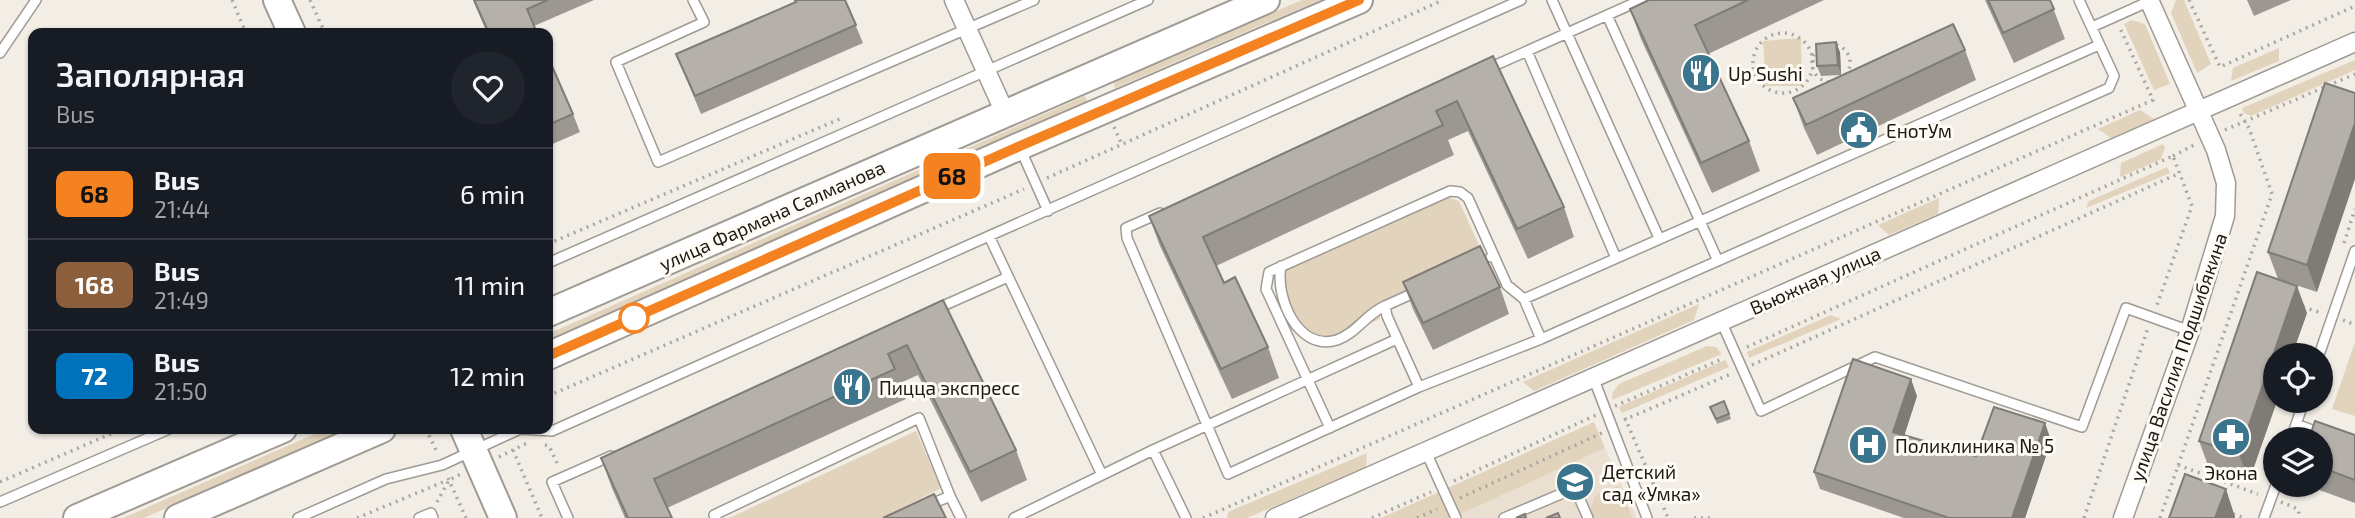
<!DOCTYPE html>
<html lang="en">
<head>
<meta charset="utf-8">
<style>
  body { margin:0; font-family:"Exo 2",sans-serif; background:#20242c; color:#f1f3f6; height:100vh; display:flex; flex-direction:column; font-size:26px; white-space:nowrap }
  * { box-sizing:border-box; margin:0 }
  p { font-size:23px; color:#9ea1a6 }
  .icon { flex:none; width:38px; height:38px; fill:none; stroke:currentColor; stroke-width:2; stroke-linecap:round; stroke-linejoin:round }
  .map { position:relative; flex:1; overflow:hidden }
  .sheet { position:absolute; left:28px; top:28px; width:525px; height:406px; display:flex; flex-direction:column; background:#171b24; border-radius:14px; box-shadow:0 2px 5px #0004 }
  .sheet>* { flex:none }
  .badge { padding:0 14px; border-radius:10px; font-size:24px; line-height:46px }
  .controls { position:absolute; left:2263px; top:343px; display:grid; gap:14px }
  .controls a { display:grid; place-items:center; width:70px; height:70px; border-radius:50%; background:#171b24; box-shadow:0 2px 5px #0004; font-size:35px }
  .map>.badge { position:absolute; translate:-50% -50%; box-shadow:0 0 0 4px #fff }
  .round { display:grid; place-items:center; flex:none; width:74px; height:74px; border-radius:37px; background:#20242c }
  .headline { display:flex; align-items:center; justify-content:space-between; height:119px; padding:0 28px }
  h1 { font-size:33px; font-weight:600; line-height:52px }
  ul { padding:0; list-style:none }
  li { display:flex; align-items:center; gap:21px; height:91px; padding:0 28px; border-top:2px solid #363941 }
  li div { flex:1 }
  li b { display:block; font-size:26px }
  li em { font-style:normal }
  li .badge { min-width:77px; font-weight:700; text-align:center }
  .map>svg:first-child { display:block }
</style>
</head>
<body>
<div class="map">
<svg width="2355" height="518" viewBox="0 0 2355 518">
  <rect width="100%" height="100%" fill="#f2ede5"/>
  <!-- built -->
  <path fill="#e9e0d2" d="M1605 448 1637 518H1452Z"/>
  <!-- green -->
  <path fill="#e2d3bc" d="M1302 0H1320L1115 88 1113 81Z
    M2176 0H2184L2211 64 2197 73 2171 13Z
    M2132 20 2145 24 2170 84 2154 90 2124 24Z
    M1801 38 1802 86H1766L1763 41Z
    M2279 48V61L2231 81 2233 68Z
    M2355 60V70L2251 116 2244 113 2242 108Z
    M1085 96 1088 103 548 342V334Z
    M2140 110 2154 119 2111 138 2098 129Z
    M2163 144 2165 148 2161 159 2120 177 2121 163Z
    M2167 167 2170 173 2086 208 2089 201Z
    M1447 197 1459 201 1484 256 1377 304 1380 319C1364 325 1344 337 1328 338 1292 340 1284 293 1284 267Z
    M1939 198 1938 214 1889 235 1878 225Z
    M1699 304 1694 320 1534 391 1523 382Z
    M1831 315 1841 319 1749 358 1747 352Z
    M2355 342V416L2332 409Z
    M1707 346 1716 347 1722 354 1612 400 1613 392 1619 384Z
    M1725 360 1729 367 1622 413 1619 407Z
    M1594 422 1605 448 1452 518H1381Z
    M326 429H348L144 518H123Z
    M916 431 941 488 882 518H729Z
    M1367 453 1366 467 1247 518H1227L1228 512Z
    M1618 486 1633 518H1593L1590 510 1595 496Z"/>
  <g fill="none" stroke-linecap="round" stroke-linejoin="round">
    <!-- lane casing -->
    <g stroke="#9f9a93" stroke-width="12">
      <path id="lane" d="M693 0 704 22 616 62 658 162 1034 0
        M1552 0 1659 238
        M1607 15 1718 261
        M2092 27 2150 1
        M1527 51 1616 258
        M0 53 36 0
        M1487 69 1641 0
        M1020 148 1048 211
        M1160 213 1126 228 1127 238 1228 474 1419 387 1541 339 2109 88 2114 76 2079 0
        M989 236 1521 0
        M1491 257 1494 256 1507 285 1524 299 1541 339
        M548 263 1148 0
        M1281 266C1275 296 1297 352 1337 340 1357 333 1366 314 1385 306
        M1418 291 1385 306 1387 316 1419 387
        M1524 299 2099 45
        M936 309 1008 277
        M1721 321 1761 411 1875 357 2082 427 2126 308 2190 331
        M2319 355 2355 251
        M1593 377 1647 518
        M2296 424 2320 433
        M1330 428 1266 289 1269 272 1450 191 1460 192 1468 198 1494 256
        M521 429 552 431 989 236 1102 475 1014 518
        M2291 439 2304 401
        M1426 452 1456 518
        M1102 475 1153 450
        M0 502 169 429
        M927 506 950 496 961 518
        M298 518 386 479 442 465 520 429
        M419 518 431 513 433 518
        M568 518 552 482 611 456
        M716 518 714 515 919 418 950 496
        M1186 518 1153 450 1397 339
        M1504 518 1575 488 1588 518
        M2264 518 2276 485"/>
    </g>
    <!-- street casing -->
    <g stroke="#9f9a93" stroke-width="21">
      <path id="street" d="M954 0 1005 113
        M1275 518 2355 42
        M2123 518 2190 331 2225 216 2226 183 2216 150 2149 0"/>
    </g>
    <!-- secondary casing -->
    <g stroke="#9f9a93" stroke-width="30">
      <path id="secondary" d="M277 0 292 33
        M548 313 1266 0
        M548 356 1020 146 1359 0
        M464 429 503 518
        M77 518 283 429
        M178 518 382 429"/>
    </g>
    <!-- path -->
    <path stroke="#aaa6a0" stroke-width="3.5" stroke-dasharray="2 5" stroke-linecap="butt" d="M232 0 246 33
      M310 0 325 33
      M2189 0 2220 67 2355 6
      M1753 63a30 30 0 1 1 60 0a30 30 0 1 1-60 0Z
      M1812 63a19 19 0 1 1 38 0a19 19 0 1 1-38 0Z
      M1114 127 1122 145
      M2225 130 2355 74
      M2173 156 2196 144
      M1047 178 1443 0
      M2344 243 2355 209
      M548 244 842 118
      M2303 307 2322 313
      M2343 320 2355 325
      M1747 347 2173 156 2192 206 2156 308
      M1752 365 2180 173
      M548 396 1024 189
      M1615 406 1724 358
      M1625 418 1668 518
      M1624 420 1733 373
      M426 429 437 452
      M545 445 549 446 559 467
      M513 450 542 518
      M499 457 527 443
      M2178 465 2258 494
      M2268 475 2275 453
      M448 478 466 518
      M1454 481 1596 415
      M0 482 122 429
      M1460 498 1602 433
      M437 502 449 480 461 474
      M2281 502 2298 509 2300 518
      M2233 514 2245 518
      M357 518 448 480
      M1203 518 2153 100 2120 28
      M1372 518 1431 492
      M1417 518 1437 509
      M1694 518H1713
      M2084 518 2148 328
      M2160 518 2272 194 2249 128 2239 112"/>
    <!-- lane -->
    <use href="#lane" stroke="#fff" stroke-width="9"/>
    <!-- street -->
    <use href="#street" stroke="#fff" stroke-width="18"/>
    <!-- secondary -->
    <use href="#secondary" stroke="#fff" stroke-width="26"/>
  </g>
  <!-- wall -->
  <path fill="#9c9791" d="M473 0H594L534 26 537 33H487Z
    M794 0H845L863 43 701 114 676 54 795 2Z
    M1649 0H1824L1708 54 1749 141 1760 171 1712 193 1641 39 1630 9Z
    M1985 0H2050L2065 39 2014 63Z
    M2247 0H2291L2254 16Z
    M1965 50 1976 80 1817 155 1804 128 1793 98Z
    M1840 52 1841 75 1821 76 1817 66Z
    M1493 56 1564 207 1574 237 1528 259 1468 131 1448 140 1454 155 1216 266 1224 283 1268 347 1279 378 1232 399 1160 246 1149 216Z
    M548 57 573 114 580 132 548 146Z
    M2325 83 2317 292 2278 279 2268 252Z
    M1403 282 1500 287 1509 314 1433 350 1413 309Z
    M943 300 1016 450 1027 480 981 502 918 375 900 383 906 399 667 508 672 518H625L612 488 601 458Z
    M2307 313 2292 355H2275V401H2277L2249 481 2209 468 2199 441Z
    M1917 396 1904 435 1976 456 2045 423 2051 441 2025 518H1904L1820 489 1814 472Z
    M1724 401 1731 419 1717 424 1710 407Z
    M2355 435V503L2311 487 2310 485H2320V439Z"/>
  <!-- shaded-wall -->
  <path fill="#7f7b76" d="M1836 42 1840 52 1841 75 1838 65Z
    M2355 123V179L2317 292 2307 265Z
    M2297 286 2307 313 2292 355H2275V401H2277L2249 481 2239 454Z
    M1911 379 1917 396 1900 449 1893 432Z
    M2045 423 2051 441 2025 518H2012Z
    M2226 489 2235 517V518H2215Z"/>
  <!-- building -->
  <path fill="#b5b0a9" stroke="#7f7b76" stroke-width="2" d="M474 0H548L527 9 537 33H489Z
    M795 0H845L856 25 695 96 676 54 796 2Z
    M1649 0H1748L1695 25 1749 141 1701 163 1630 9Z
    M1988 0H2050L2054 9 2003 33Z
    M1953 24 1965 50 1806 125 1793 98Z
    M1836 42 1838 65 1817 66 1816 44Z
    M1493 56 1564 207 1517 229 1457 101 1436 111 1443 125 1203 237 1224 283 1235 277 1268 347 1221 369 1149 216Z
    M548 57 573 114 548 125Z
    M2325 83 2355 93V123L2307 265 2268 252Z
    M1480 246 1500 287 1423 323 1403 282Z
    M2257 272 2297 286 2239 454 2199 441Z
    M943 300 1016 450 970 472 907 345 888 354 895 369 654 479 672 518H628L601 458Z
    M1853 359 1911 379 1893 432 1976 456 1994 407 2045 423 2012 518H1949L1814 472Z
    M1724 401 1729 414 1716 419 1710 407Z
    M2315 421 2355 435V480L2320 467V439H2309Z
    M2185 474 2226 489 2215 518H2169Z
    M934 494 946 518H883Z
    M1558 513 1560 518H1546Z
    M1525 514 1526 518H1516Z"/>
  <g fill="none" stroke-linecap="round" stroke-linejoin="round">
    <!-- line casing -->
    <g stroke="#fff" stroke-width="16">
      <path id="line" d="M548 356 1020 146 1359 0"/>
    </g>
    <!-- line -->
    <use href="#line" stroke="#f58220" stroke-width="10"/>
  </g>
  <!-- icons -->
  <defs>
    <g id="restaurant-disc" transform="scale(2.0125)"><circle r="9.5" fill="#3b748d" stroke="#fffbf4"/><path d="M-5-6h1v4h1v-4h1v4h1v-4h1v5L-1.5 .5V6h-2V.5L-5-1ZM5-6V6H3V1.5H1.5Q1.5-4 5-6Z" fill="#fff"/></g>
    <g id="civic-disc" transform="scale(2.0125)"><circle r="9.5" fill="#3b748d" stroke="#fffbf4"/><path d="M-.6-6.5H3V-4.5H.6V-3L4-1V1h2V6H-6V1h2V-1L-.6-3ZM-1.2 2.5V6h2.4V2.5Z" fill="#fff"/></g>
    <g id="pharmacy-disc" transform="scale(2.0125)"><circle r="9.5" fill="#3b748d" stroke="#fffbf4"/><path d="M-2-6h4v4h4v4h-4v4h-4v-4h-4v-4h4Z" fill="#fff"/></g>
    <g id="hospital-disc" transform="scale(2.0125)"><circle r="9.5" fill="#3b748d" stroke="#fffbf4"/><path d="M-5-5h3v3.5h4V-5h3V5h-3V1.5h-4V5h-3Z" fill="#fff"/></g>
    <g id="school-disc" transform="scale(2.0125)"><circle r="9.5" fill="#3b748d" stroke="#fffbf4"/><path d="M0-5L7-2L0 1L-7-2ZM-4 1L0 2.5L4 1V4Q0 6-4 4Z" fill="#fff"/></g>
  </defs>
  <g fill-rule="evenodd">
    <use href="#restaurant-disc" x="1701" y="73"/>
    <use href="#civic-disc" x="1859" y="130"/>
    <use href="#restaurant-disc" x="852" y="387"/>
    <use href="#pharmacy-disc" x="2231" y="437"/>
    <use href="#hospital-disc" x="1868" y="445"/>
    <use href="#school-disc" x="1575" y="482"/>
  </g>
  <!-- markers -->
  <circle fill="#fff" stroke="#f58220" stroke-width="3.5" cx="634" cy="318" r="14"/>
  <g text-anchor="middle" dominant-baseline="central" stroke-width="6" stroke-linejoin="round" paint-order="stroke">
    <!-- poi labels -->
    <g font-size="19" fill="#1a1816" stroke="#fffbf4" text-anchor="start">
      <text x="1728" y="73">Up Sushi</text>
      <text x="1886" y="130">ЕнотУм</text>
      <text x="879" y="387">Пицца экспресс</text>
      <text x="1895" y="445">Поликлиника № 5</text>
      <text x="1602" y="471">Детский<tspan x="1602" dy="22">сад «Умка»</tspan></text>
      <text x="2231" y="472" text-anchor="middle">Экона</text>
    </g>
    <!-- street labels -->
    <g font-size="19" fill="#1a1816" stroke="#fffbf4">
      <text transform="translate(772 215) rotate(-24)">улица Фармана Салманова</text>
      <text transform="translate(1815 280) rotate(-24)">Вьюжная улица</text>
      <text transform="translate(2178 357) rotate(-71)">улица Василия Подшибякина</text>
    </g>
  </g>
</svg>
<div class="controls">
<a><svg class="icon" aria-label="locate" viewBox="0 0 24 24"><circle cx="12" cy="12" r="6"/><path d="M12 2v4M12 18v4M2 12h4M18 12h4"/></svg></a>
<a><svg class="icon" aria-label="layers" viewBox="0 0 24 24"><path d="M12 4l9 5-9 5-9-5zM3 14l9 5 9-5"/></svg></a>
</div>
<b class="badge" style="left:952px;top:176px;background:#f58220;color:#111">68</b>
<section class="sheet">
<div class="headline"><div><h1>Заполярная</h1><p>Bus</p></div><a class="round"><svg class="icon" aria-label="heart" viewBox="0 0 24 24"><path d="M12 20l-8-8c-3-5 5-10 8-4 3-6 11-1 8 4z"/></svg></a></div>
<ul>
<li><span class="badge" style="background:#f58220;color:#111">68</span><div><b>Bus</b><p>21:44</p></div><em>6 min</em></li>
<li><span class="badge" style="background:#8b5e3c;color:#fff">168</span><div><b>Bus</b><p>21:49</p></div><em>11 min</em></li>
<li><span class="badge" style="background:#0072bc;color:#fff">72</span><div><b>Bus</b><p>21:50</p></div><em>12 min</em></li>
</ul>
</section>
</div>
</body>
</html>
